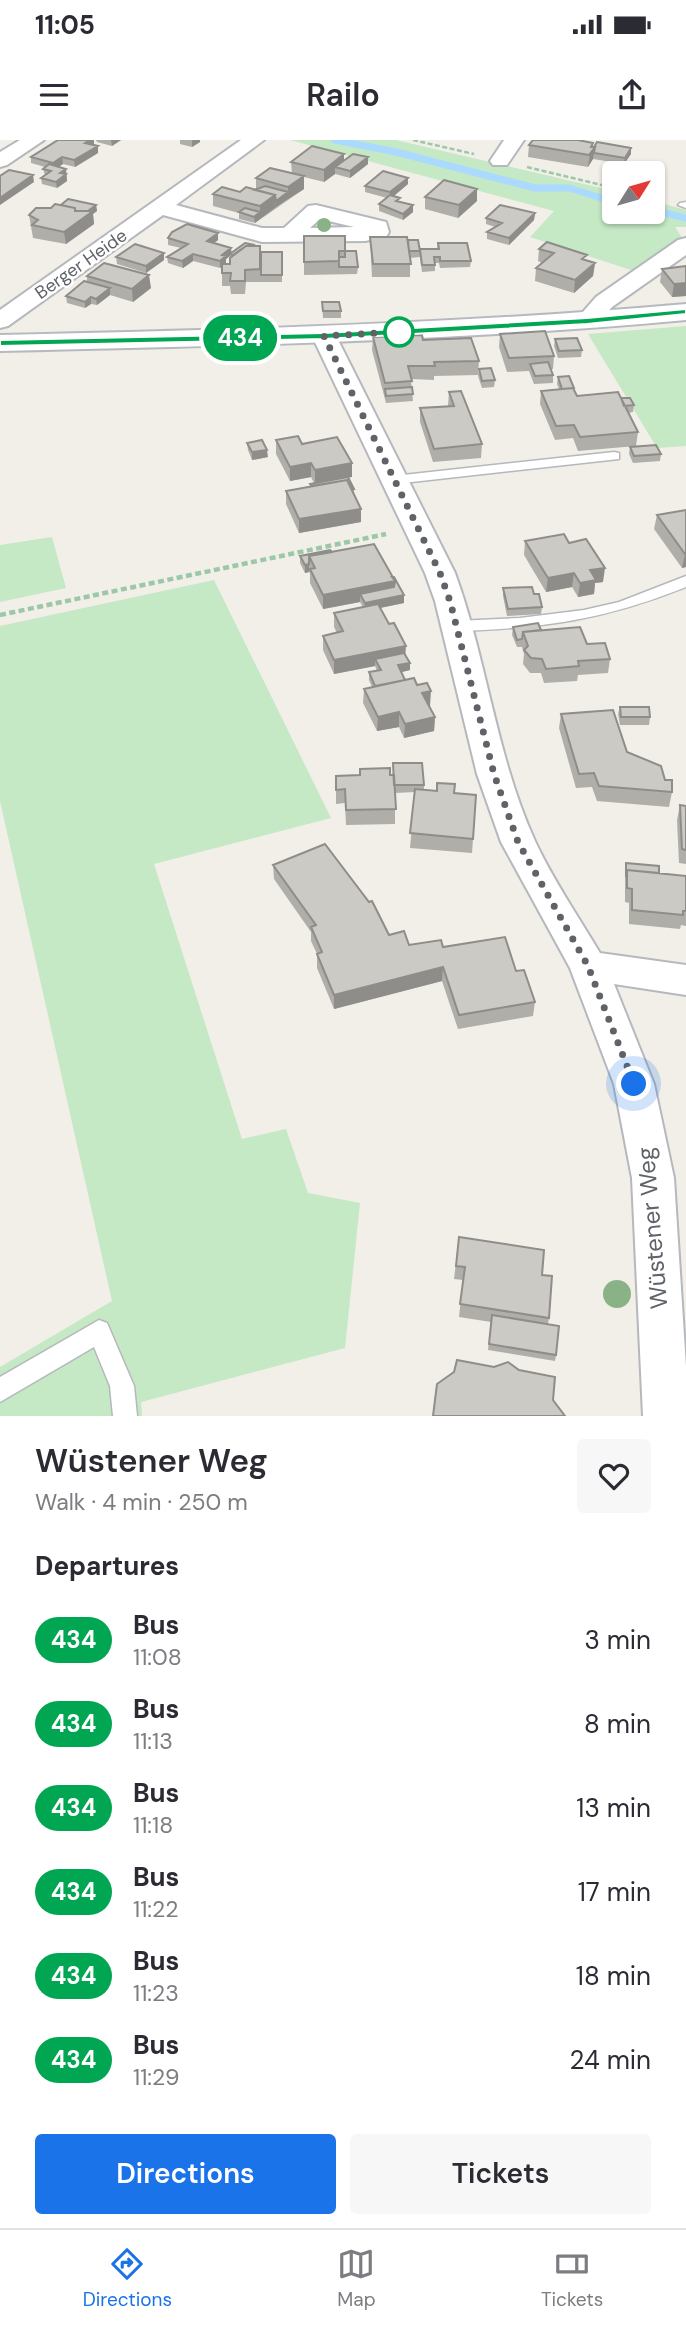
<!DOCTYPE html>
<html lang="en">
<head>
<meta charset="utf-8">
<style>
  body { margin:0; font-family:"DM Sans",sans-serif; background:#f7f7f7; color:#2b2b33; height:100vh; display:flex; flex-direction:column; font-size:26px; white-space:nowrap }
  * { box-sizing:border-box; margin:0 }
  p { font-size:23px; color:#7c7c81 }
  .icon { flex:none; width:38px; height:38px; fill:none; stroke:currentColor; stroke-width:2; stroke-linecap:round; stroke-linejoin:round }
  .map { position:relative; height:1276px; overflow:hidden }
  .drawer { display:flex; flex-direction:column; background:#fff; flex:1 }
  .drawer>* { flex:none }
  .badge { padding:0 14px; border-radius:23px; font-size:24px; line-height:46px }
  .needle { width:46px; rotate:53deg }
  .tools { position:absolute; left:602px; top:21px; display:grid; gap:14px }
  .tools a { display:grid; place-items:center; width:63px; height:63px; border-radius:7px; background:#fff; box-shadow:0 2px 5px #0004; font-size:35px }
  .you { position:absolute; width:35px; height:35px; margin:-18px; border:5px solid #fff; border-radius:50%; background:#1a73e8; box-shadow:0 0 0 10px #1a73e833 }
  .map>.badge { position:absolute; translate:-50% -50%; box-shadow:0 0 0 4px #fff }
  h2 { padding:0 35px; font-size:26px; line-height:63px }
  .round { display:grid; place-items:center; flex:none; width:74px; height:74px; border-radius:7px; background:#f7f7f7 }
  .summary { display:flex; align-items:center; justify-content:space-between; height:119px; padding:0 35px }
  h1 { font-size:33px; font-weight:600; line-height:52px }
  .cta { display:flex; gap:14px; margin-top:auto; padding:14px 35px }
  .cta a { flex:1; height:80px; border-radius:7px; background:#1a73e8; color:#fff; font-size:28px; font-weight:600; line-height:80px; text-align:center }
  .cta a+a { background:#f7f7f7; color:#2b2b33 }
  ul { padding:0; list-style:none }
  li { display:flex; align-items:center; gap:21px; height:84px; padding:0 35px }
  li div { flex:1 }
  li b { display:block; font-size:26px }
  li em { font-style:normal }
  li .badge { min-width:77px; font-weight:700; text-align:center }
  .status { display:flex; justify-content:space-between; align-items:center; height:49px; padding:0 35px; background:#fff; direction:ltr }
  .status svg { height:19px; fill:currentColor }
  header { display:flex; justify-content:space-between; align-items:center; height:91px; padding:0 35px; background:#fff; font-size:32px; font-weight:600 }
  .tab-bar { display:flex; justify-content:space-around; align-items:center; height:98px; border-top:2px solid #e1e1e2; background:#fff; font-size:19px; color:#7c7c81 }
  .tab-bar a { display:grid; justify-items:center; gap:4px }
  .tab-bar .on { color:#1a73e8 }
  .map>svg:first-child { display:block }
</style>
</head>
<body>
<div class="status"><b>11:05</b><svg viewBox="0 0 49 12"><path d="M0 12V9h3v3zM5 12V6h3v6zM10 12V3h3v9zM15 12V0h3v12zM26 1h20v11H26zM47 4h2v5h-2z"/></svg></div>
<header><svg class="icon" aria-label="menu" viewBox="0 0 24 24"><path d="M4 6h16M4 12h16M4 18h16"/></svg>Railo<svg class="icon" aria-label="share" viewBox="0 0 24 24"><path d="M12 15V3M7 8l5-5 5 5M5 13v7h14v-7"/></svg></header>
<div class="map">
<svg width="686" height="1276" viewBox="0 0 686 1276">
  <rect width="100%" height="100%" fill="#f1efe8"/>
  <!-- green -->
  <path fill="#c5e8c5" d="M290 0H396L614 51V72H653V61L686 70V87H675L684 101 637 132 530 97 554 71Z
    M686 186V306L657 308 588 194Z
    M52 397 66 448 0 462V405Z
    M214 440 331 678 154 724 242 999 286 989 308 1053 360 1063 345 1208 141 1262 142 1276H0V1227L112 1161 0 661V486Z"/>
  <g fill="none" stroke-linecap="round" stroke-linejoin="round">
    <!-- stream -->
    <path stroke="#aadaff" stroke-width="7" d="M335 0 396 12 535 48H569L614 62
      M653 70 686 78"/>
    <!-- lane casing -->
    <g stroke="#b5b8bc" stroke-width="3">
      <path id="lane" d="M686 62V68L678 65 680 63Z
        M614 312 619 313V319L394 344 387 340 394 336Z
        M686 436V447C604 480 544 488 457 491L449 486 457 481 520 478 584 470 619 462Z
        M99 1180 107 1183 134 1246 137 1276H113L110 1246 94 1207 0 1262V1237Z"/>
    </g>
    <!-- street casing -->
    <g stroke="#b5b8bc" stroke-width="4">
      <path id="street" d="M20 0H44L7 25 0 27V12Z
        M241 0H264L176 65 262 88H284L308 66 316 65 386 82 389 92 386 97 365 101 262 102 163 75 8 186 0 188V170ZM320 79 354 87 310 88Z
        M504 0H524L507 25H493L490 21Z
        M686 98V115L612 167 595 186H579L575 181 596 157 678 100Z
        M324 189 333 191 336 196 455 433C487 520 496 616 535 701 553 740 578 776 600 813L686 825V855L614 844 654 944 674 1038 686 1227V1276H643L632 1038 614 944 570 828 501 702 477 634 435 461 425 433 312 196 315 191Z"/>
    </g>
    <!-- secondary casing -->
    <g stroke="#b6babf" stroke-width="4">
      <path id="secondary" d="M686 164V180C458 201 229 206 0 211V195C229 190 458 184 686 164Z"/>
    </g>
    <!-- path-far1 -->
    <path stroke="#9cc7a9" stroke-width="2.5" stroke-dasharray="5 2.5" stroke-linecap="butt" d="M413 0 474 14
      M527 27 614 48
      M653 57 663 59"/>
    <!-- path -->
    <path stroke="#9cc7a9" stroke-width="4.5" stroke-dasharray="6 3.5" stroke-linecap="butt" d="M0 475 386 394"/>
    <!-- lane -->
    <use href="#lane" fill="#fff" fill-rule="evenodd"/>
    <!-- street -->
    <use href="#street" fill="#fff" fill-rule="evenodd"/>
    <!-- secondary -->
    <use href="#secondary" fill="#fff" fill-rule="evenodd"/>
  </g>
  <!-- trees -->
  <g fill="#89b387">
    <circle cx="324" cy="85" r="7"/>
    <circle cx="617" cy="1154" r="14"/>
  </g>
  <!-- wall -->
  <path fill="#afaea9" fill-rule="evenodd" d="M96 0H121L112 6 97 2Z
    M180 0H200V2L192 7 180 4Z
    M593 3V7L631 8V14L624 24 593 19 588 27 528 17 529 5Z
    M94 4 92 5 98 6V13L75 27 63 24 58 27 66 29 67 41 57 48 42 44 41 38 45 35 43 29 45 27 31 23V17Z
    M368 17V24L350 38 335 34 324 42 304 37V49L255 83 239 79V73L213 66V54L256 49V38L292 33 291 22 344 20Z
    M408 44 394 56 400 62 413 65V72L403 80 379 71V64L387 58 365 52V46Z
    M477 49V61L458 78 425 69V57Z
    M61 65H96L97 71 93 74 94 84 66 104 33 98 29 75Z
    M535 73 534 80 509 105 487 99V92L495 87 486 84V78Z
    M218 93V100L214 103 231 113 255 106 261 112H282V142H246L245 154H231L230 146H222V126L220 128 193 121 183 128 168 123 167 117 181 108 168 105V98ZM230 116V124H225L226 123V119Z
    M304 96 345 111 358 127 357 134 304 135Z
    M370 97 408 100 420 110 437 109 438 103 471 121 470 127 440 128 439 123H435V131L422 132 420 117 410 118V137H372Z
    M539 109 595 123 593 136 574 153 535 141 536 128 542 123 538 121Z
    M164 113V120L146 133 117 124 116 117Z
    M686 126V156L672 157 660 142 662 129Z
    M87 136 151 148 133 162 110 155 97 165 91 164 85 168 67 163 66 156 87 142Z
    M322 162 341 171V178H323Z
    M500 194 554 216 553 229H551L553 235V243L534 244 529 231 507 232 499 207Z
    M373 197 423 200 479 221 478 235 434 236V240L411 239 413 261 386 263 372 210Z
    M555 199 582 210 581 217 558 218 554 206Z
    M479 229 495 240 494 247 482 248 478 236Z
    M558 237 574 249 577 256 621 258 634 265 633 272 628 273 638 292 636 306 578 311 573 298 555 300 540 264 541 251 559 249 557 244Z
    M449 252 482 304 481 318 433 322 420 282V268L448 266Z
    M276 300 302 304 352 337H348L354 349V355L361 382 299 393 286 364V351L310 346V344L314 343 311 337 290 341 276 314Z
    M247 303 268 317 252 320 248 310Z
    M630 307 661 314 660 321 633 323 629 314Z
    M686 370V427L682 428 654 389 657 375Z
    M525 401 569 403 603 442 595 443 594 454 578 457 572 447 546 452 524 415Z
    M332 412 404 463 380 468 410 523V530L401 532 405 540 430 566H429L435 577 434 591 404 598 399 587 377 591 363 563 364 549 372 547 369 540V532L377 531 375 526 334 534 323 510V496L337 493 334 487V473L363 467 360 462 323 469 310 443V433L309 432 305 433 300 423V416Z
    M503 448 534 454 542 467 541 474 507 476 503 456Z
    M513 487 541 490 587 504 610 519 608 533 578 535 577 541 544 543 541 533H530L523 524 524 514 522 507H517L512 495Z
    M620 567 650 577 649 585H620L618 574Z
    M561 574 627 612 665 640 672 652 669 667 597 661 592 647 576 648 559 588Z
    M393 623 424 645V650L476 655 472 713 410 708 415 652 395 653V684L346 685 345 663 336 664V636L393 635Z
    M680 665 686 666V724L679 723 677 680Z
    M626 723 659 733 686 736V786L681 785 680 789 629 784V763L625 762V731Z
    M273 725 389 795 409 805 443 807 516 831 535 862 533 876 458 889 442 841 334 869 317 828V814L311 801V792L274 739Z
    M459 1097 549 1178 548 1184 556 1215 555 1221 488 1210 491 1182 459 1177 463 1140 454 1139Z"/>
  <!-- shaded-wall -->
  <path fill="#8f8d8a" d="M90 0H94V4L85 10V3Z
    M111 0H121L112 6Z
    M193 0H200V2L192 7V1Z
    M593 3 592 10 595 7 593 19 588 27 591 7Z
    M98 6V13L75 27 74 20Z
    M631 8V14L624 24 625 18Z
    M344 14V26L335 27V34L324 42V30Z
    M62 17 63 24 54 30 53 23Z
    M368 17V24L350 38V31Z
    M66 29 67 41 57 48 56 42 60 33Z
    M33 35 34 42 0 65V58Z
    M304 36V49L288 59V47Z
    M408 38V44L390 59V52Z
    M477 49V61L458 78 459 65Z
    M288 52V59L276 67V61Z
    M275 55 276 67 260 79V66Z
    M96 65 97 71 93 74 94 84 66 104 64 92Z
    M413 65V72L403 80V74Z
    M260 72V79L255 83 254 77Z
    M535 73 534 80 509 105V98Z
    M218 93V100L207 108V101Z
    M231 108 232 115 230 114V116L226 119V123L220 128V121L222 115Z
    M164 113V120L146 133V126Z
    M193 114V121L183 128 182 121Z
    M595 123 593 136 574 153 575 140Z
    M149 135 151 148 133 162 132 149Z
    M686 143V156L672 157 674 144Z
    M110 148V155L97 165 96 159Z
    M91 157V164L85 168V162Z
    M267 310 268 317 252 320V312Z
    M311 323V337L290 341V327Z
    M352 323V337L315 344V330Z
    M361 369V382L299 393V379Z
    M686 413V427L682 428 685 414Z
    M309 424V432L305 433V425Z
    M605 428 603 442 595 443 594 454 578 457 580 443 590 430Z
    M574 433 572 447 546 452 548 438Z
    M395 441 394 455 360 454V462L323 469V455Z
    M404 455V463L365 471V463Z
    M406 506 405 520 375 519V526L334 534V520Z
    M410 523V530L398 533V525Z
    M431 551 430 566 421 567 422 553Z
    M399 572V587L377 591 378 577Z
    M435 577 434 591 404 598 405 584Z
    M443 827 442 841 334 869V855Z"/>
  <!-- building -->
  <path fill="#cccac5" stroke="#8f8d8a" stroke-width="2" d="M58 0H90L85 3 98 6 74 20 62 17 53 23 31 17Z
    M533 0H578L593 3 591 7H595L589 15 529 5Z
    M597 2 631 8 625 18 594 13 595 7H594Z
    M312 6 344 14 324 30 291 22Z
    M353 14 368 17 350 31 335 27Z
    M49 24 66 29 60 33 66 34 56 42 41 38 51 31 43 29Z
    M270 28 304 36 288 47 256 38Z
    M9 30 33 35 0 58V36Z
    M383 31 408 38 390 52 365 46Z
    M444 40 477 49 459 65 425 57Z
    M265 46 288 52 276 61 275 55 255 50Z
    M222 47 240 52 246 47 275 55 260 66 213 54Z
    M390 55 400 58 396 61 413 65 403 74 379 64Z
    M68 59 96 65 88 71H75V68L61 65Z
    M55 64 75 68V71H93L64 92 32 85 38 80 29 75 36 68H51Z
    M500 65 535 73 509 98 487 92 502 83 486 78Z
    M245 68 260 72 254 77 239 72Z
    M187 84 218 93 207 101 231 108 222 115 226 116 220 121 193 114 182 121 167 117 188 104 168 98 172 92Z
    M304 96H345V111H339V121L304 122Z
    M370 97H407L411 124H373Z
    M408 100H418L420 111H409Z
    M547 102 587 115 582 119 595 123 575 140 536 128 554 113 539 109Z
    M245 103 255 105 246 106 233 115 230 114Z
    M438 103H467L471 121H440V117H434L435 125H422L420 109H439Z
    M135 104 164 113 146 126 116 117Z
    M246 106H260V129L245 130V141H230L231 133H222V124H230V118Z
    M345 111H356L358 127H339V117H345Z
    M261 112H282V135H261Z
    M104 123 149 135 132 149 87 136Z
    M686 126V143L674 144 662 129Z
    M84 141 110 148 96 159 91 157 85 162 66 156Z
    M322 162H339L341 171H323Z
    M545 191 554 216 509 218 500 194Z
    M422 195 423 200 471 198 479 221 434 222 435 226H408L412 241 385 243 373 197Z
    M577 198 582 210 559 211 555 199Z
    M548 222 553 235 535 236 530 224Z
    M491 228 495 240 482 241 479 229Z
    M569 236 574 248 562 249 558 237Z
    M412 247 413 254 386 256 385 249Z
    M573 248 577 256 618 252 638 292 580 297 574 285 556 286 541 251Z
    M461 251 482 304 434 309 420 268 454 266 449 252Z
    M621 258H630L634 265 624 266Z
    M298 296 302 304 337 297 352 323 315 330 311 323 290 327 276 300Z
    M262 300 267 310 252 312 247 303Z
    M656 305 661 314 634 316 630 307Z
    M348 337 354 349H352L347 340 311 346 310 344Z
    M347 340 361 369 299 379 286 351Z
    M686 370V413L685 414 657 375Z
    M564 394 569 403 586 399 605 428 590 430 596 440 580 443 574 433 548 438 525 401Z
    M374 404 395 441 323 455 310 429 315 428 309 416Z
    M330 410 332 412 309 416V424L305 425 300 416Z
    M392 437H394L404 455 365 463 360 454 394 447 395 441Z
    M532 447 534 454H539L542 467 508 469 503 448Z
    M378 464 389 484 394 483 406 506 334 520 323 496 343 491 334 473Z
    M538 483 541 490 523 492 522 499 517 500 513 487Z
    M580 487 587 504 605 503 610 519 578 521 579 526 546 529 542 519 531 518 524 510 528 506 523 492Z
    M404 513 410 523 398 525 405 540 375 546 369 532 381 530 375 519Z
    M414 538 417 545 427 543 431 551 422 553 435 577 405 584 399 572 378 577 364 549Z
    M620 567H649L650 577H621Z
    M613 570 627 612 661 626 665 640H672V652L599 646 594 633 579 634 561 574Z
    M393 623H422L424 645H394Z
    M390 628V635H394L396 669 346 670 345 649 336 650V636L360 635V629Z
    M437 643 455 644 454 653 476 655 473 699 410 693 415 649 437 651Z
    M680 665 686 666V710L682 709Z
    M325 704 369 762 372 761 389 795 404 791 409 805 441 800 443 807 505 797 516 831 524 830 535 862 459 875 443 827 334 855 317 814 322 812 311 787 316 785 273 725Z
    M626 723 659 726V733L627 730 626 737Z
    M627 730 686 736V771H683V775L632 770V749L627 748Z
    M459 1097 544 1110 542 1135 552 1136 549 1178 460 1164 465 1127 456 1126Z
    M492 1175 559 1186 556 1215 489 1204Z
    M457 1220 494 1227 508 1222 519 1230 555 1237 553 1260 565 1276H433L437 1244 454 1232Z"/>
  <!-- line -->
  <path fill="#00a651" stroke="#fff" stroke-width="2" d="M686 169V174L587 184 324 199 0 206V200L324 193 587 178Z"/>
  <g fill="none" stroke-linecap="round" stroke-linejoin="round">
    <!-- walk -->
    <path stroke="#5f6368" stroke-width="7" stroke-dasharray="0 12.6" d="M399 192 324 196 440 433 450 461 494 634 518 702 588 826 634 944"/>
  </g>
  <!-- markers -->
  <circle fill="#fff" stroke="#00a651" stroke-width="3.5" cx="399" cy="192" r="14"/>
  <g text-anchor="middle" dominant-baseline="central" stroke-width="5" stroke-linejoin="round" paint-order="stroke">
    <!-- far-street labels -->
    <g font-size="18" fill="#5f6368" stroke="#fff">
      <text transform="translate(81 124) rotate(-35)">Berger Heide</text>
    </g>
    <!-- near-street labels -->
    <g font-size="24" fill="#5f6368" stroke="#fff">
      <text transform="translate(652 1088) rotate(-95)">Wüstener Weg</text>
    </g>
  </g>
</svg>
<div class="tools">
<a><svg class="needle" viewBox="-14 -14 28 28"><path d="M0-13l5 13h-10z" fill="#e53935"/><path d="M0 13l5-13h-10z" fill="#7c7c81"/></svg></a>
</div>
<div class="you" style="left:634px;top:944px"></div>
<b class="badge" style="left:240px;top:198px;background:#00a651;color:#fff">434</b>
</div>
<section class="drawer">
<div class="summary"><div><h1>Wüstener Weg</h1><p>Walk · 4 min · 250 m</p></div><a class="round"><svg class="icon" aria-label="heart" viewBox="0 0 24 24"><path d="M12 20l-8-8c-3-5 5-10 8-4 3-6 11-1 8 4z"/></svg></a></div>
<h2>Departures</h2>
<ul>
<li><span class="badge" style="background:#00a651;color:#fff">434</span><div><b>Bus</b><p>11:08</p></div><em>3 min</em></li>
<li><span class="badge" style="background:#00a651;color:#fff">434</span><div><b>Bus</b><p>11:13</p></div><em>8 min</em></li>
<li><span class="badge" style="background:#00a651;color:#fff">434</span><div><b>Bus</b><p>11:18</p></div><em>13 min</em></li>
<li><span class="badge" style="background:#00a651;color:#fff">434</span><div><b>Bus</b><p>11:22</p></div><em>17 min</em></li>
<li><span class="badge" style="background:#00a651;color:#fff">434</span><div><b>Bus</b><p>11:23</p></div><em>18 min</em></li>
<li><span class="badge" style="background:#00a651;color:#fff">434</span><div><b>Bus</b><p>11:29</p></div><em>24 min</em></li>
</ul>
<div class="cta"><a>Directions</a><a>Tickets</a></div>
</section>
<nav class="tab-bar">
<a class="on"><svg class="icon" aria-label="directions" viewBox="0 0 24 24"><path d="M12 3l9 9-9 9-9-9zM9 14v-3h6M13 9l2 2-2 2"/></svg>Directions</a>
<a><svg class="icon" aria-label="map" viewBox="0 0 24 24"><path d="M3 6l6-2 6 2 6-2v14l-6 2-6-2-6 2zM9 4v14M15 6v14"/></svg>Map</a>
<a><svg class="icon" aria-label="tickets" viewBox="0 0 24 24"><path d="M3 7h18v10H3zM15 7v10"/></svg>Tickets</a>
</nav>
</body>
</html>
